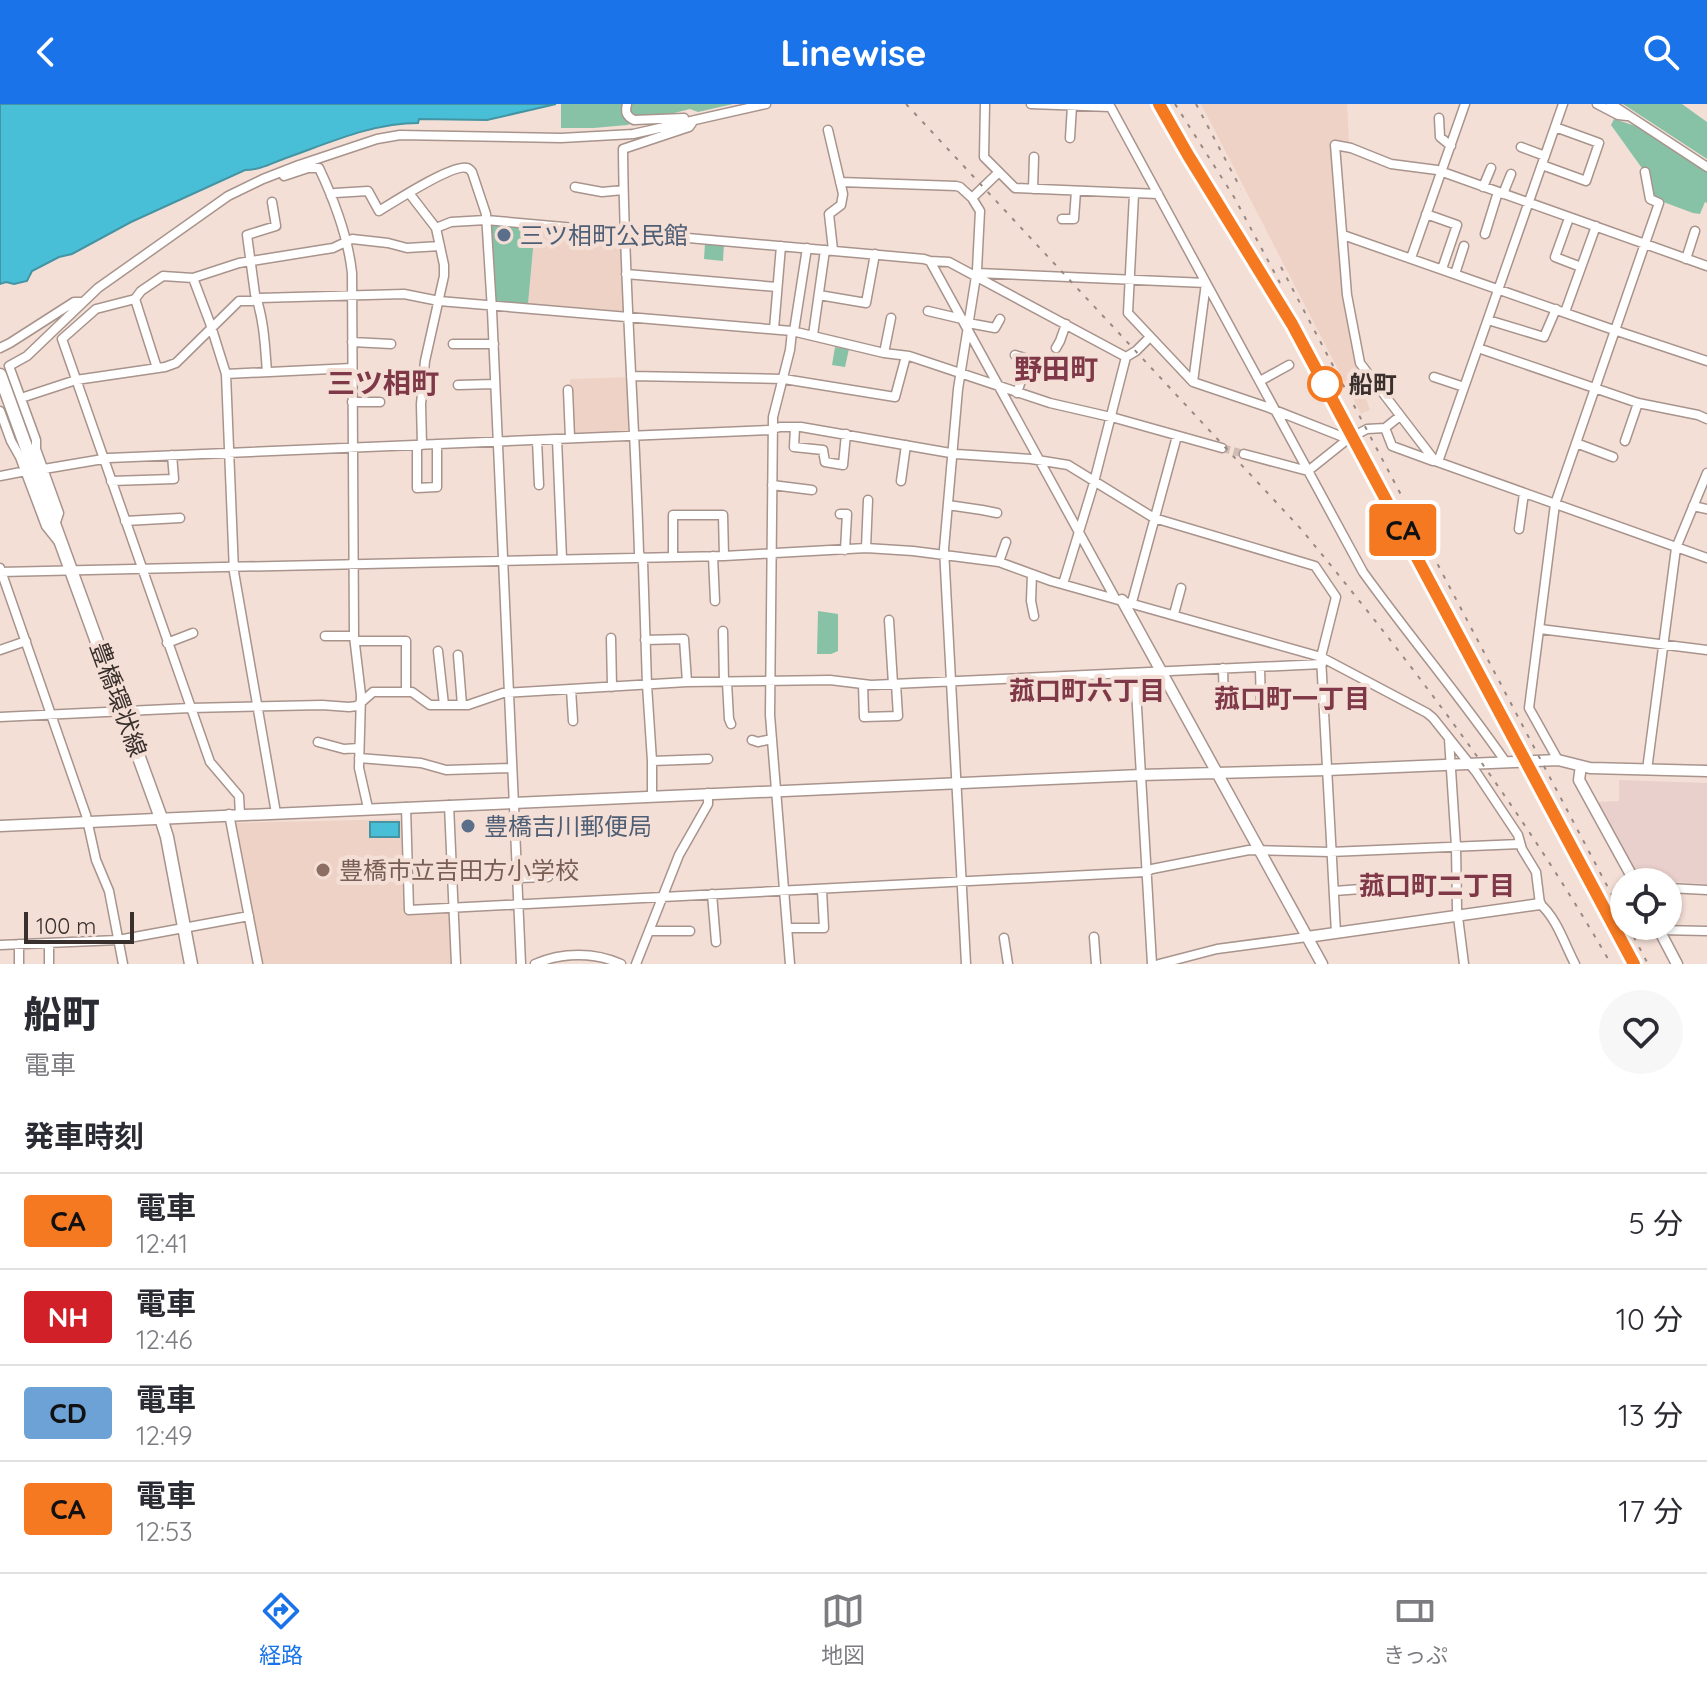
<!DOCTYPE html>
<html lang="ja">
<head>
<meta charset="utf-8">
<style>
  body { margin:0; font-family:Quicksand,"Noto Sans JP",sans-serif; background:#f7f7f7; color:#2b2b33; height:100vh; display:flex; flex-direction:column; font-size:30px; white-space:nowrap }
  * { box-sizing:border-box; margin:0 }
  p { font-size:26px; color:#7c7c81 }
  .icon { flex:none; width:44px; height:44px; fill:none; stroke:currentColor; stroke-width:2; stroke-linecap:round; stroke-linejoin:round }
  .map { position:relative; height:860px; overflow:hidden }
  .drawer { display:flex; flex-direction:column; background:#fff; flex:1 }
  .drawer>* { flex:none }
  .badge { padding:0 16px; border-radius:6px; font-size:28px; line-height:52px }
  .buttons { position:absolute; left:1610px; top:764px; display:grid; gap:16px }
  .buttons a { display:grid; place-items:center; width:72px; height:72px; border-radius:50%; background:#fff; box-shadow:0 2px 6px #0004; font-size:40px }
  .scale { position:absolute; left:24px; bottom:20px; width:110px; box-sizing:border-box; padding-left:8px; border:4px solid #39302d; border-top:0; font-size:22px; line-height:28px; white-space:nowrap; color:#39302d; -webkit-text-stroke:6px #f4dfd6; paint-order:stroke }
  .map>.badge { position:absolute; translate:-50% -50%; box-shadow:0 0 0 4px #fff }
  h2 { padding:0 24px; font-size:30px; line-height:72px }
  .round { display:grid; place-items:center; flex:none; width:84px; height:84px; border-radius:42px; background:#f7f7f7 }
  .headline { display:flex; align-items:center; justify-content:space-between; height:136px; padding:0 24px }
  h1 { font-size:38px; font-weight:800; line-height:60px }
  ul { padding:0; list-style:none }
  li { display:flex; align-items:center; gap:24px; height:96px; padding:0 24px; border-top:2px solid #e1e1e2 }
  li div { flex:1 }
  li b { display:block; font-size:30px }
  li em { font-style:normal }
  li .badge { min-width:88px; font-weight:700; text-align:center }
  header { display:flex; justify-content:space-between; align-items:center; height:104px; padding:0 24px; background:#1a73e8; color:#fff; font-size:36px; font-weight:800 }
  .tab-bar { display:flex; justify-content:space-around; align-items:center; height:112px; border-top:2px solid #e1e1e2; background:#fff; font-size:22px; color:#7c7c81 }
  .tab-bar a { display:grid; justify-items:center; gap:4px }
  .tab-bar .active { color:#1a73e8 }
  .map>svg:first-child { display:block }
</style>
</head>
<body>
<header><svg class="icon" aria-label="back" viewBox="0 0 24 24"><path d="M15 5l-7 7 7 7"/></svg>Linewise<svg class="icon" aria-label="search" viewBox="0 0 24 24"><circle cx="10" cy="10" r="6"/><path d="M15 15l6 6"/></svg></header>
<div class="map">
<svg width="1707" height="860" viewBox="0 0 1707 860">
  <rect width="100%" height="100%" fill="#f4dfd6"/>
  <!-- commercial -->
  <path fill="#ead0cc" d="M1619 676 1707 679V780L1639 776 1597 698 1619 697Z"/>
  <!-- built -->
  <path fill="#efd2c6" d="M1201 0H1347L1349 38 1334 39 1357 259 1372 282 1364 289 1370 306 1361 310Z
    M535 123 618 129 621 133 624 204 622 207 528 200Z
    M628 273 631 327 629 329 572 330 570 275Z
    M399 715 403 718 407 810 451 808 453 860H261L234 721 236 719Z"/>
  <!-- green -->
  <path fill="#87c2a7" d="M561 0H733L698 8 690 5 627 21 594 24H561Z
    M1623 0H1682L1707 18V55Z
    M1614 15 1636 22 1638 21 1707 67V99L1705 98 1700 110 1693 109 1650 93 1644 67 1611 21Z
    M493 119 535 123 528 200 494 198 491 122Z
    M705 139 724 140 723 157 704 155Z
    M835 243 849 245 845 263 832 261Z
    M818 507 838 510V547L831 550H817Z"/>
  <!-- water -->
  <path fill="#48bfd6" stroke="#4494a3" stroke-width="2" d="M0 0H556L487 16 419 15 418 19C372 19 329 39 286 54 272 59 260 66 245 66L131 118 72 150 59 153 32 167 27 177 14 180 6 178 0 180Z
    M370 718H399V733H370Z"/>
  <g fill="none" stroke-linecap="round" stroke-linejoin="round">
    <!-- minor-tunnel -->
    <path stroke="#cfbcb4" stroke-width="8" stroke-dasharray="8 4" stroke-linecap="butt" d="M1222 344 1244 350"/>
    <!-- minor casing -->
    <g stroke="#a8948c" stroke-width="11">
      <path id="minor" d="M627 0C625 8 626 12 634 16L684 14
        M985 0 984 53 1015 84 1158 90
        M1031 0 1110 3
        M1109 0 1363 468C1409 532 1460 592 1505 657
        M1597 0 1618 11 1627 12
        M1611 0 1707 63
        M1439 14 1440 33 1451 42
        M828 26 843 90 841 101 829 110 833 146
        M1070 34 1072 2
        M1521 43 1545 52
        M1542 61 1586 77 1599 39 1555 23
        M284 72 308 64H319C335 98 348 132 352 169L354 532 361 591 359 664 368 704
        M840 78 956 82 960 83 972 94 980 107 977 166 958 285 944 445 966 860
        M575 83 602 88 623 86
        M1483 83 1491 64
        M1033 85 1034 53
        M409 89 436 124
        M1134 90 1128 209 1193 278 1267 303 1348 335
        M1503 90 1511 70
        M331 92 335 89 368 87 379 107C392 99 454 59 467 64 469 64 470 66 472 68L486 110 492 206 521 860
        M972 94 999 68
        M1426 110 1457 121 1442 165
        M1569 114 1555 153 1581 163
        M1062 115H1074L1076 87
        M1485 130 1498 88
        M1343 131 1611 225 1707 257
        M1411 154 1465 0
        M1686 155 1695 127
        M930 157 949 158 1126 253 1093 382 1063 480
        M1707 162 1437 66 1391 60 1351 44 1335 41 1347 191 1360 259 1435 357 1707 454
        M977 169 1206 179 1193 278
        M626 170 777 183
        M1455 170 1464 142
        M193 174 210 219 226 270 234 468 276 709
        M819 191 866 199 875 150
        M135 195 157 264
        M928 207 962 215
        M1565 208 1596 122
        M1488 216 1544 233 1556 205
        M968 219 995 224 1000 215
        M774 225 781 142
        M794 227 807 144
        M813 231 825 146
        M352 238 391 240
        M453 240H494
        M0 244 10 239 74 198H82
        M1056 244 1060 237 1066 220
        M1478 244 1638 299 1698 311 1707 315
        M884 249 891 214
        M1015 251 1028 255 1017 289
        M1126 253 1136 247 1150 233
        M267 268C265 242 264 215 255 190L247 131 276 122 272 98
        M226 270 352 264
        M631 272 784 275 895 293 906 252
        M1434 273 1464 283
        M1260 277 1289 261
        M458 281 495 280
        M568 286 570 334
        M21 294 76 276 165 263 176 259 239 197H253L259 194 404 190 439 197 792 227 884 249 909 252 1050 299 1115 314 1222 344
        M352 298H380
        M0 307 11 337 20 353 46 422 58 437
        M795 323 794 343 823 346 825 358 843 361 846 330
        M1385 324 1392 342 1433 357
        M557 335 562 455
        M537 336 539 381
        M1625 337 1638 299
        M1576 339 1613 353
        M417 341V384L437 383V340
        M422 341 421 300 425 257 444 172V161L436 124 451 118 486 116 924 155 930 157 1115 494
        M1244 350 1308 367 1348 335 1367 325 1385 324 1400 312
        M1438 358 1563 0
        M44 365 109 354 769 326 780 323H801L956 350 1031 355 1068 361 1154 414 1315 462 1336 493 1321 553 1336 829
        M0 372 26 367
        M111 377 174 375 172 351
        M901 377 906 341
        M772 381 812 386
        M948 401 982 406 997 409
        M1693 402 1707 405
        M840 410H847L845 446
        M125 417 180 414
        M55 421 59 409 36 345V336L9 262 27 252 98 184 228 92 263 75 299 61 377 35 400 31 561 34 633 30 766 0
        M1519 425 1524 389
        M866 444 868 396
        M673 452V411H723L724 452
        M713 452 715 497
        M999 458 1006 438
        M0 464 86 711 96 756 109 787 123 860
        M0 468 724 452 866 444 913 447 999 458 1051 477 1321 553 1427 609 1433 614 1476 668 1518 731 1522 745 1536 768 1540 800C1556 813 1565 841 1575 860
        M1032 470 1031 497 1034 512
        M1132 498 1177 332
        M1174 510 1181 484
        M889 516 893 580
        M1540 525 1707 546
        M723 527 724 578
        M325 532H354
        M611 534 612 583
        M645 536 684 535 687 578
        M356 537H406V588
        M167 539 193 529
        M0 546 26 537
        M438 547 444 601
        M458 551 462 601
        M1260 563 1261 604
        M1223 564 1224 603
        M1135 569 1152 860
        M727 578 729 615 731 620
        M863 580 864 613 898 612 896 580
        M571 585 573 617
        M0 613 190 604 322 601 349 603 357 602 373 588H412L430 601H468L503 589 687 578 830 576 871 581 1322 560
        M1449 635 1456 742 1457 805 1464 860
        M752 636 758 638 772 635
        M318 638 344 645 359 644
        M359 654 421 659 446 666 512 664
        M1558 656 1529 604 1555 400 1659 99 1650 95 1645 68
        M652 657 708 655
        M1647 666 1676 444 1707 369
        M652 692V657L647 581 643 458 639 449C635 314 624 180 623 45L689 23 692 19
        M449 701 456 860
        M406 703 409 806 1146 768 1152 765 1249 746 1330 748 1520 740
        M229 710 258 860
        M240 710 239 692 210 658 62 235 96 205 135 195 141 187 163 172 193 174 239 159 333 144 352 135 388 139 407 144 440 142
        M518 774 548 773
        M1668 784 1707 786
        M1334 787 1389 783
        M712 790 716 838
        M788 824H824L822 786
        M1659 826 1707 827
        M649 827H690
        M1094 833 1096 860
        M1004 834 1008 860
        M49 839V860
        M19 840V860
        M0 841 118 836 249 812
        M535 860C562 848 595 848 621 860
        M636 860 679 751 708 700V689
        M790 860 770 611 773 313 790 246 792 227
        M1159 860 1217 845 1307 833"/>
    </g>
    <!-- tertiary casing -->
    <g stroke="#a8948c" stroke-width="13">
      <path id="tertiary" d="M1122 496 1322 860
        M1581 662 1579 676 1635 778
        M0 722 1141 671 1327 666 1558 656 1590 664 1707 667
        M1657 822 1677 860
        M1307 833 1540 800"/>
    </g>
    <!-- secondary casing -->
    <g stroke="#a8948c" stroke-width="15">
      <path id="secondary" d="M0 271 161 714 167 733 191 860"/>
    </g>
    <!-- minor -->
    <use href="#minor" stroke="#fff" stroke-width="8"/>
    <!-- tertiary -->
    <use href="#tertiary" stroke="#fff" stroke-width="10"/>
    <!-- secondary -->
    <use href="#secondary" stroke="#fff" stroke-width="12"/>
    <!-- rail -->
    <path stroke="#988983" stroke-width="2" stroke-dasharray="4 8" stroke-linecap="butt" d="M906 0 1301 425C1415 563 1522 705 1611 860
      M1159 0 1188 51 1292 220 1634 860
      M1175 0 1234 93 1280 179
      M1196 0 1241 85
      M1281 163 1624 814
      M1628 822 1648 860"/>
  </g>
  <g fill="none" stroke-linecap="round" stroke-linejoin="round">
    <!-- line casing -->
    <g stroke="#fff" stroke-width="18">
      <path id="line" d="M1159 0 1188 51 1292 220 1634 860"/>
    </g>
    <!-- line -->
    <use href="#line" stroke="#f47921" stroke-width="12"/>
  </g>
  <!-- markers -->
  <g fill="#5c6f8a" stroke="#f4dfd6" stroke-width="3">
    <circle cx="504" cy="131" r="8"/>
    <circle cx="468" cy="722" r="8"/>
  </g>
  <circle fill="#fff" stroke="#f47921" stroke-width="4" cx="1325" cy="280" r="16"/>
  <circle fill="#8d6e63" stroke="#f4dfd6" stroke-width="3" cx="323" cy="766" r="8"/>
  <g text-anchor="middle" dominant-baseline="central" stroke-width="8" stroke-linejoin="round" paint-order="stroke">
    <!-- service labels -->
    <g font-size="24" fill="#4e5e75" stroke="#f4dfd6" text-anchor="start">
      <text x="520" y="131">三ツ相町公民館</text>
      <text x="484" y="722">豊橋吉川郵便局</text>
    </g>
    <!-- stop labels -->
    <g font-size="24" font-weight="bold" fill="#39302d" stroke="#f4dfd6" text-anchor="start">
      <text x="1349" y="280">船町</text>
    </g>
    <!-- street labels -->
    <g font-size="24" fill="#39302d" stroke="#f4dfd6">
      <text transform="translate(119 595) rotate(70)">豊橋環状線</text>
    </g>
    <!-- education labels -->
    <g font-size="24" fill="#785e54" stroke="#f4dfd6" text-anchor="start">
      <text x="339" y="766">豊橋市立吉田方小学校</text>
    </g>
    <!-- neighbourhood labels -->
    <g font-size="26" font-weight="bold" fill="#7f3848" stroke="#f4dfd6">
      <text x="1087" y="586">菰口町六丁目</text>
      <text x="1292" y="594">菰口町一丁目</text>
      <text x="1437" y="781">菰口町二丁目</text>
    </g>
    <!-- quarter labels -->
    <g font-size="28" font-weight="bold" fill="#7f3848" stroke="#f4dfd6">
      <text x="1056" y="264">野田町</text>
      <text x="383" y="278">三ツ相町</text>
    </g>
  </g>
</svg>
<div class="buttons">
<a><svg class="icon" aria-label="locate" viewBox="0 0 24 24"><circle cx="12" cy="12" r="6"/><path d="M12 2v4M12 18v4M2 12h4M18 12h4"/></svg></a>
</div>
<div class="scale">100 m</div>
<b class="badge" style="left:1403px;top:426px;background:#f47921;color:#111">CA</b>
</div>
<section class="drawer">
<div class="headline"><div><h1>船町</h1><p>電車</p></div><a class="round"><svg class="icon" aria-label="heart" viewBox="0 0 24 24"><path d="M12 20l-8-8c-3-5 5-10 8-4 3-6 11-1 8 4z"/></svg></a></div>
<h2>発車時刻</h2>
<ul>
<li><span class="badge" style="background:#f47921;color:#111">CA</span><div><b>電車</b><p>12:41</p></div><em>5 分</em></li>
<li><span class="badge" style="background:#d12027;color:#fff">NH</span><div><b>電車</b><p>12:46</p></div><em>10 分</em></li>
<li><span class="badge" style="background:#6ca2d6;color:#111">CD</span><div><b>電車</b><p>12:49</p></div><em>13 分</em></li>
<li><span class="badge" style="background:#f47921;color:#111">CA</span><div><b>電車</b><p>12:53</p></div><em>17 分</em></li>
</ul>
</section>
<nav class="tab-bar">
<a class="active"><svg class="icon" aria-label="directions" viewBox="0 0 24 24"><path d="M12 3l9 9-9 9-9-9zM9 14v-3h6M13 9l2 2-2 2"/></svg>経路</a>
<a><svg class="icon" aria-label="map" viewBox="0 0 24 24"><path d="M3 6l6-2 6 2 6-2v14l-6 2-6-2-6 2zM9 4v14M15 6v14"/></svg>地図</a>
<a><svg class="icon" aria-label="tickets" viewBox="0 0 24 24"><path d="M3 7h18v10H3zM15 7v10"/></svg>きっぷ</a>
</nav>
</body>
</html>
